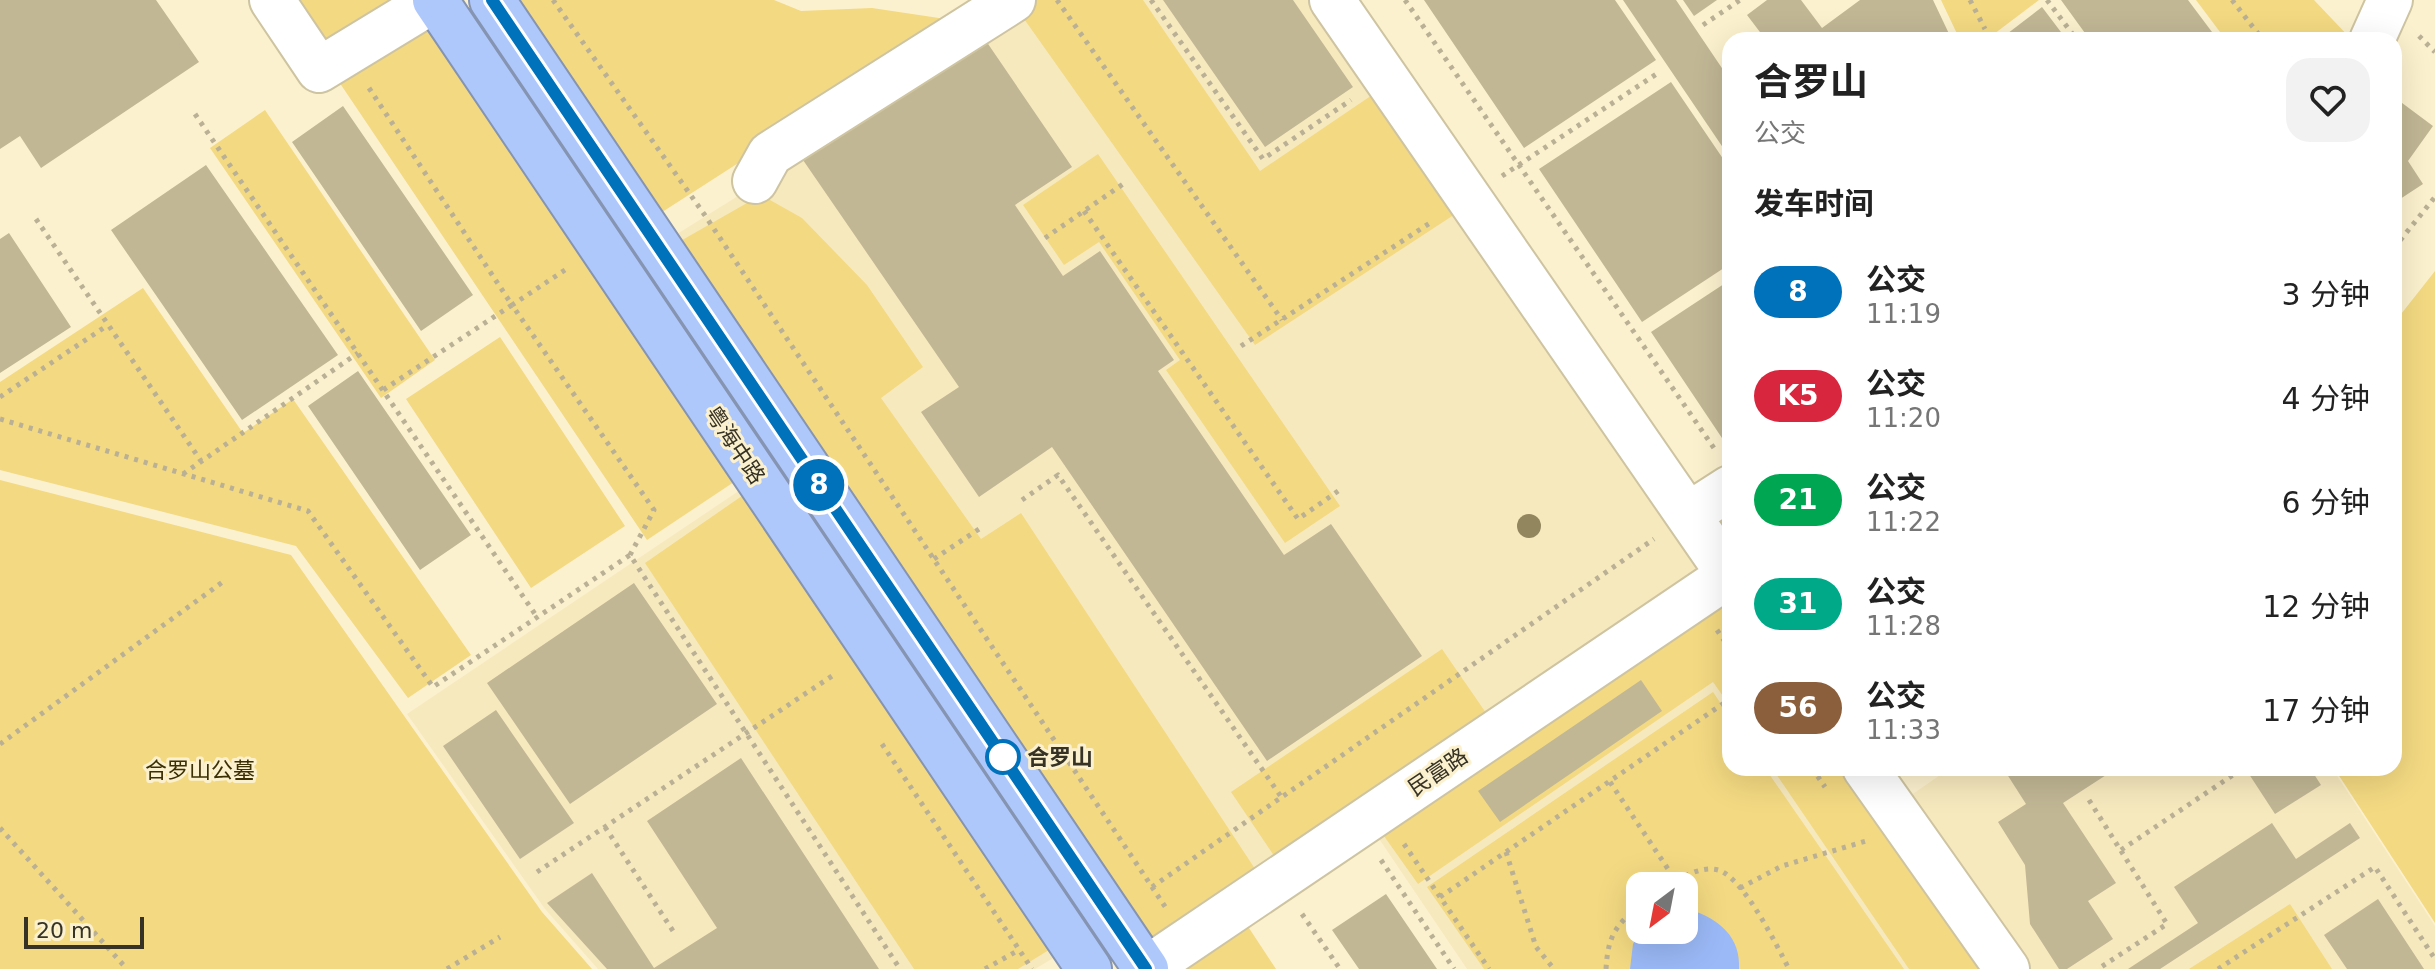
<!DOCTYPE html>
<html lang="zh">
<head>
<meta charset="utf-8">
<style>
  body { margin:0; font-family:"DejaVu Sans","Noto Sans SC",sans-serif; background:#f2f2f2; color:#222; height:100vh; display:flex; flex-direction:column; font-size:30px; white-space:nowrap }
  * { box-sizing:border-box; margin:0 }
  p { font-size:26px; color:#767676 }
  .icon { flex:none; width:44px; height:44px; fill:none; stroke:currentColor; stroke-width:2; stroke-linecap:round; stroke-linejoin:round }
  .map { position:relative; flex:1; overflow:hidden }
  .side { position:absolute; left:1722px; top:32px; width:680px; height:744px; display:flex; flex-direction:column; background:#fff; border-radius:24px; box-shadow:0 8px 32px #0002 }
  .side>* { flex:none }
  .badge { padding:0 16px; border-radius:26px; font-size:28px; line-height:52px }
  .needle { width:52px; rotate:212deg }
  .tools { position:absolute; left:1626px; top:872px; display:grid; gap:16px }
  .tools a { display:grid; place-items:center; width:72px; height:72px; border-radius:16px; background:#fff; box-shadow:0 8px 32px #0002; font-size:40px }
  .scale { position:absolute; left:24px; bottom:20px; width:120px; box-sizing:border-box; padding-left:8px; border:4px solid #363225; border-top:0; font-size:22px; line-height:28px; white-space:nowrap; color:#363225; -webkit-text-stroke:6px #fcf1ce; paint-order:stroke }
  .map>.badge { position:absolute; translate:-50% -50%; box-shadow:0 0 0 4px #fff }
  h2 { padding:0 32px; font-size:30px; line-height:72px }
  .round { display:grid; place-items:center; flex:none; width:84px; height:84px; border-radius:24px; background:#f2f2f2 }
  .head { display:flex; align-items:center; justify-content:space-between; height:136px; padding:0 32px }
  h1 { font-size:38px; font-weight:700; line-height:60px }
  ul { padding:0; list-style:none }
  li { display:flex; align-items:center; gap:24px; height:104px; padding:0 32px }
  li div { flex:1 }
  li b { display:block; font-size:30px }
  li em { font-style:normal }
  li .badge { min-width:88px; font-weight:700; text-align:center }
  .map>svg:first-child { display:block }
</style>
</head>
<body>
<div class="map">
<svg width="2435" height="969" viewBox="0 0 2435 969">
  <rect width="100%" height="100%" fill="#fcf1ce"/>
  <!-- built -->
  <path fill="#f7e9be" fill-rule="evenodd" d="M1019 0H1330L1726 575 1147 966 661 244 754 186Z
    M755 480 1070 948 1035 969H598L545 909 407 714Z
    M1730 580V768H1860L1890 810 1950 768H2332L2435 926V969H1467L1369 824ZM1640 886H1684V930H1640Z"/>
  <!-- green -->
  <path fill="#f3d982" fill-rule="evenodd" d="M284 0H421L743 476 647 540Z
    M508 0H774L801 11 872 8 959 21 656 216Z
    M1033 0H1143L1260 171 1381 89 1466 207 1255 345 1017 9Z
    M1941 0H2039L1986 40H1960Z
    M2196 0H2314L2352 40H2226Z
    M265 110 435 360 381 398 210 148Z
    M1098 154 1340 506 1285 543 1166 370 1180 360 1099 242 1064 265 1023 205Z
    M761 195 802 218 867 285 923 367 881 398 981 539 1021 513 1263 881 1149 954 670 247Z
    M2435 271V923L2334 768H2394V323Z
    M143 288 243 433 293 399 471 655 408 698 296 546 0 470V382Z
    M500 337 625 526 531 588 406 399Z
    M0 480 291 555 542 912 592 969H0Z
    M752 489 1057 945 1018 969H914L645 563Z
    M1730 595V706L1713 682 1418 884 1379 829Z
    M1442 649 1495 726 1283 869 1231 792Z
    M1713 692 1730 717V768H1765L1904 969H1484L1427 887ZM1640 886H1684V930H1640Z
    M1772 768H1850L1990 969H1909Z
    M2290 904 2332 969H2189Z
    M1247 925 1276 969H1174Z"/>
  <!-- water -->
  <path fill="#9bb9f7" d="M1691 910C1719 919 1741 937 1739 969H1630L1633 944 1641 930H1684V911Z"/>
  <!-- building -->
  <path fill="#c1b795" d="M0 0H156L199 62 41 168 20 136 0 149Z
    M1163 0H1293L1353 87 1265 147Z
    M1424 0H1615L1656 60 1524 148Z
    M1623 0H1676L1730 80V158Z
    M1683 0H1717L1694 16Z
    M1767 0H1801L1822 28 1860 0H1933L1952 40H1766L1747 15Z
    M2061 0H2188L2218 40H2090Z
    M2042 7 2067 40H1999Z
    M984 38 1072 167 1015 205 1063 276 1100 251 1174 360 1158 371 1284 555 1331 524 1422 656 1267 761 1052 447 979 497 921 412 959 387 803 160Z
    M1671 82 1730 169V264L1642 322 1539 169Z
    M2394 97 2433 126 2408 161 2423 184 2394 203Z
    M343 106 473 295 421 331 292 142Z
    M206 165 338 355 242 420 111 230Z
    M9 233 71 327 0 373V239Z
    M1730 280V450L1651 332Z
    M358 371 471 535 420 570 308 406Z
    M634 583 717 704 570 804 487 683Z
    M1641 680 1662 711 1500 822 1478 791Z
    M496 710 574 823 520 859 443 746Z
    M741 758 879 969H607L547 903 592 873 654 968 717 928 647 821Z
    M2003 768H2117L2063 803 2116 883 2088 901 2113 939 2067 969H2059L2030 924 2025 865 1998 822 2026 804Z
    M2245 768H2310L2321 785 2275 814Z
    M2272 823 2296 859 2350 823 2360 838 2160 969H2128L2198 923 2174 887Z
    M1386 894 1437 969H1359L1332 930Z
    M2378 899 2424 969H2347L2324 935Z"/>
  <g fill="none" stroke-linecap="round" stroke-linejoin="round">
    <!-- minor casing -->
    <g stroke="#cec4a1" stroke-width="48">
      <path id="minor" d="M272 0 319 70 434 0
        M1332 0 1730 576
        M2372 40 2390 0
        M755 181 770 154 1013 0
        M1688 515 1730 488
        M1865 768 2007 969
        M1146 969 1729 575"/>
    </g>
    <!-- highway casing -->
    <g stroke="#8594b1" stroke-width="48">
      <path id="highway" d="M435 0 1089 969
        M492 0 1146 969"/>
    </g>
    <!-- path -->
    <path stroke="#b9b095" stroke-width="5" stroke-dasharray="4 6" stroke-linecap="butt" d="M553 0 704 214 1166 908
      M1057 0 1282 320
      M1151 0 1263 159 1351 100
      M1405 0 1716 451
      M1970 0 1985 29
      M2047 0 2077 40
      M2232 0 2263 40
      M1703 25 1740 0
      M2419 36 2435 52
      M369 88 512 305 383 390
      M195 114 537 617
      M1502 176 1658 73
      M1084 211 1298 519 1341 489
      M36 219 201 461
      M1045 238 1126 182
      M2394 248 2435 197
      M565 270 512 305 654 510 630 555
      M1241 346 1433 221
      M0 397 108 325
      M0 419 308 511 433 687 630 555 900 969
      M183 474 358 353
      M1022 500 1058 475 1282 798
      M934 559 982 527
      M1717 630 1730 649
      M0 744 224 581
      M882 744 1032 969
      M1812 768 1825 787
      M1610 782 1676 881
      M2089 800 2167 924 2098 969
      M605 827 675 934
      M0 828 127 969
      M1404 844 1489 969
      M2121 850 2236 773
      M1506 852 1536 947 1554 969
      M1381 860 1454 969
      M537 872 835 674
      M1668 886C1681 877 1704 864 1721 871 1746 883 1776 944 1789 969
      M1152 887 1654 539
      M1740 888 1782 866 1866 841
      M1440 897 1730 699
      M1302 914 1340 969
      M447 969 500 937
      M985 969 1019 950
      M1606 969C1608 936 1615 926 1640 905
      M2218 969 2375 867 2435 959"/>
    <!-- minor -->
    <use href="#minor" stroke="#fff" stroke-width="44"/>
    <!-- highway -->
    <use href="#highway" stroke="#afc8fc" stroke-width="44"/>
  </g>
  <!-- trees -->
  <circle fill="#92865f" cx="1529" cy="526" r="12"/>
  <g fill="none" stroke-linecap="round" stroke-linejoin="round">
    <!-- line casing -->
    <g stroke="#fff" stroke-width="18">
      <path id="line" d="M492 0 1146 969"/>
    </g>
    <!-- line -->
    <use href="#line" stroke="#0072bc" stroke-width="12"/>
  </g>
  <!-- markers -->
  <circle fill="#fff" stroke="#0072bc" stroke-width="4" cx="1003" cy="757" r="16"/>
  <g text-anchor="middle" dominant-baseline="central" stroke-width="6" stroke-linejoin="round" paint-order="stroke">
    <!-- street labels -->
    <g font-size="22" fill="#363225" stroke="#fcf1ce">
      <text transform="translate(735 445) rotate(56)">粤海中路</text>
      <text transform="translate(1438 772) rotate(-34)">民富路</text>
    </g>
    <!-- stop labels -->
    <g font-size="22" font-weight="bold" fill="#363225" stroke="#fcf1ce" text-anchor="start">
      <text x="1027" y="757">合罗山</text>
    </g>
    <!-- park labels -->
    <g font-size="22" fill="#3b2f04" stroke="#fcf1ce">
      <text x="200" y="770">合罗山公墓</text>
    </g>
  </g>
</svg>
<div class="tools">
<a><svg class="needle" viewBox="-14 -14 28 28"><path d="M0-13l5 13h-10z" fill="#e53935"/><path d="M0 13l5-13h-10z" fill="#767676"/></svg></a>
</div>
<div class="scale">20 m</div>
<b class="badge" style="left:819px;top:485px;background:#0072bc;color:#fff">8</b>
<section class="side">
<div class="head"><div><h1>合罗山</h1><p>公交</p></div><a class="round"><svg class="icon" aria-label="heart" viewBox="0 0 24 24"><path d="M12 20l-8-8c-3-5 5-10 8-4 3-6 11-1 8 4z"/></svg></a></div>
<h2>发车时间</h2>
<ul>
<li><span class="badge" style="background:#0072bc;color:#fff">8</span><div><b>公交</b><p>11:19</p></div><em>3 分钟</em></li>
<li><span class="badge" style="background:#d7263d;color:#fff">K5</span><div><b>公交</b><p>11:20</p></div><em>4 分钟</em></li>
<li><span class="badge" style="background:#00a651;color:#fff">21</span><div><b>公交</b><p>11:22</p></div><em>6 分钟</em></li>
<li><span class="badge" style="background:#0a8;color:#fff">31</span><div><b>公交</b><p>11:28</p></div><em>12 分钟</em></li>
<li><span class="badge" style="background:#8b5e3c;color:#fff">56</span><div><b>公交</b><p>11:33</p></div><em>17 分钟</em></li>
</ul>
</section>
</div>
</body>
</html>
